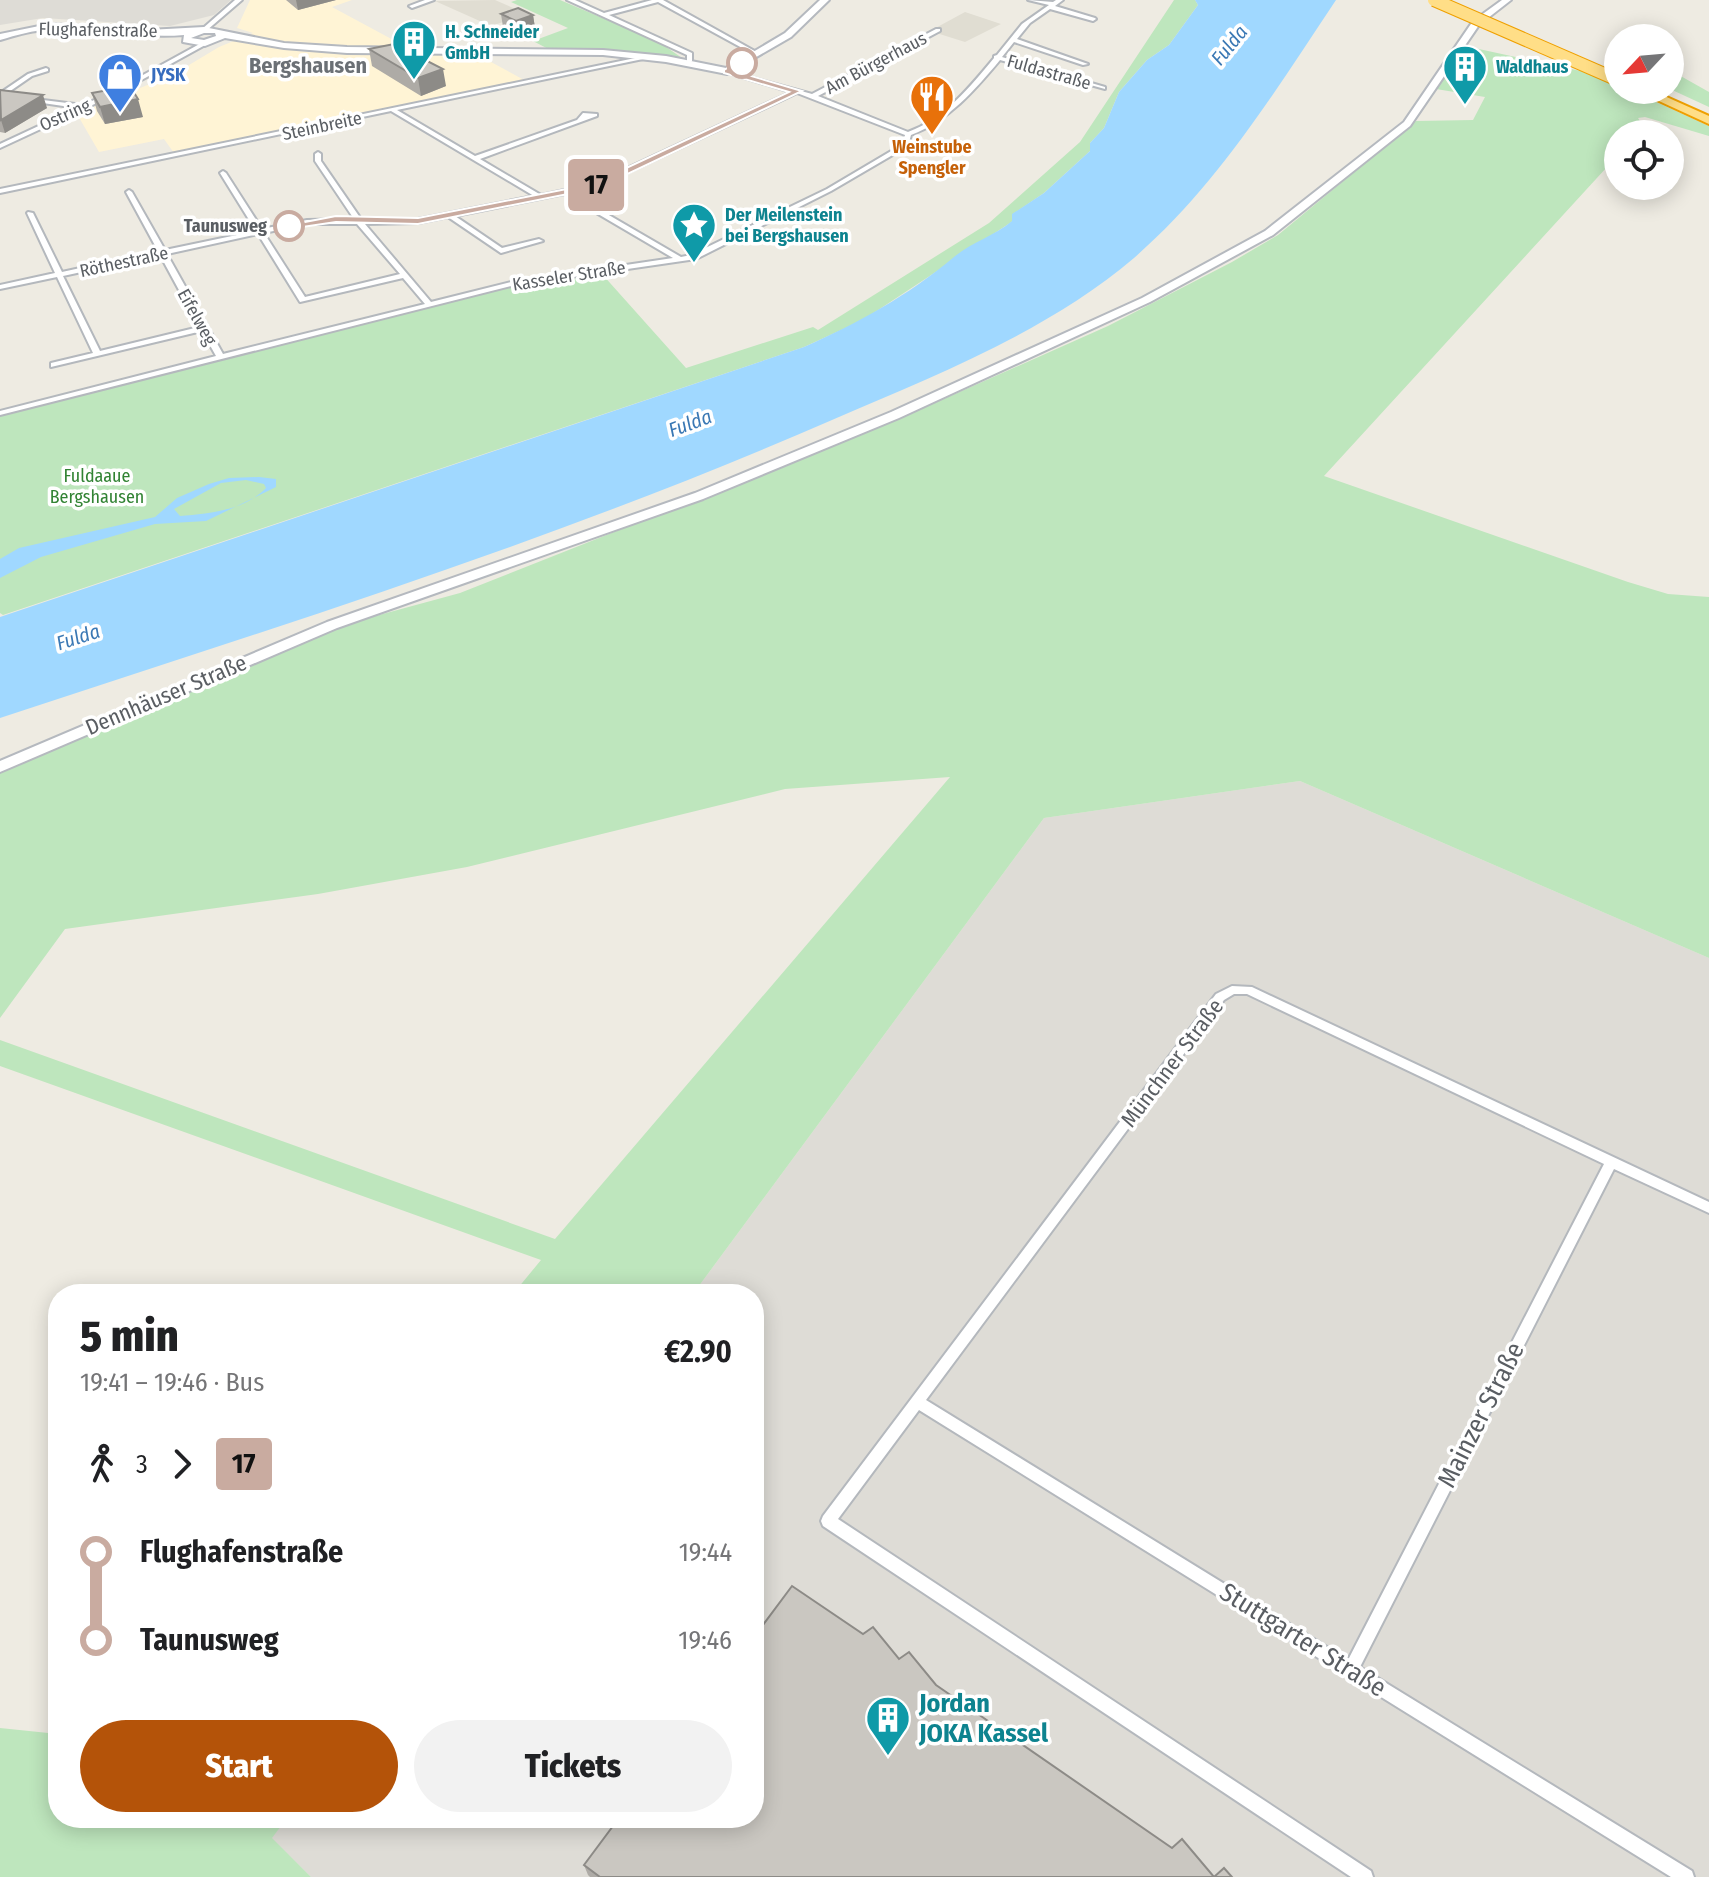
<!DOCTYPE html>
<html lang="en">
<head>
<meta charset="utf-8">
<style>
  body { margin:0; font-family:"Fira Sans Condensed",sans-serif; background:#f2f2f2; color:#202124; height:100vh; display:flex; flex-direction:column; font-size:30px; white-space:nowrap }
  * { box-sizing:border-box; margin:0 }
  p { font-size:26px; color:#757577 }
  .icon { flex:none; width:44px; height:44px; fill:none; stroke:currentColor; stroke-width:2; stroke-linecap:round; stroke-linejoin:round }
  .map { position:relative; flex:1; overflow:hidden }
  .sheet { position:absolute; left:48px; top:1284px; width:716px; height:544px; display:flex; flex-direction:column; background:#fff; border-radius:32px; box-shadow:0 4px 20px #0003 }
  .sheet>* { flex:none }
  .badge { padding:0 16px; border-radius:6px; font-size:28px; line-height:52px }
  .needle { width:52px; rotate:244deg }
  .fabs { position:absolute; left:1604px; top:24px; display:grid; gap:16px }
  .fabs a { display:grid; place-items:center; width:80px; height:80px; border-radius:50%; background:#fff; box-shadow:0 4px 20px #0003; font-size:40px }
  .map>.badge { position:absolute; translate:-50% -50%; box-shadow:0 0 0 4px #fff }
  .legs { display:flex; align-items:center; gap:12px; height:88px; padding:0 32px; font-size:26px }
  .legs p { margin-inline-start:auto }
  .head { display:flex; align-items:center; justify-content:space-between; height:136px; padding:0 32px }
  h1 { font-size:44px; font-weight:800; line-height:60px }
  .cta { display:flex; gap:16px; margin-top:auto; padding:16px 32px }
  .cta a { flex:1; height:92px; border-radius:48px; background:#b45309; color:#fff; font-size:32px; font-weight:800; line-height:92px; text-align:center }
  .cta a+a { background:#f2f2f2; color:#202124 }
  ul { padding:0 32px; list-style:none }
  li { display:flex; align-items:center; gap:28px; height:88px; font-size:30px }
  li i { display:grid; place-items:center; width:12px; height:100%; margin:0 10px; background:currentColor }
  li i::after { content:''; width:20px; height:20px; margin:-10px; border:6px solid; border-radius:50%; background:#fff }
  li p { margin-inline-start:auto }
  li:first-child i { background:linear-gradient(#0000 50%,currentColor 0) }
  li:last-child i { background:linear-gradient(currentColor 50%,#0000 0) }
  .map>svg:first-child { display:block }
</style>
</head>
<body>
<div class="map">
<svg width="1709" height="1877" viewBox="0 0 1709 1877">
  <rect width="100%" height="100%" fill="#eeebe2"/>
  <!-- commercial -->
  <path fill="#fff4d5" d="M250 0H352L332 7 410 49V55H478L526 81 174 153 164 139 99 152 77 114 174 74 219 47 253 33 237 28Z"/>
  <!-- industrial -->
  <path fill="#dedcd6" d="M0 0H231L214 15 170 26 43 18 0 25Z
    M1300 781 1709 958V1877H311L271 1838 287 1818H754V1294H693L1044 818Z"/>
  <!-- education -->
  <path fill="#e0ddd2" d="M495 0 527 14 491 26 435 1Z
    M965 12 1001 24 965 42 930 31Z"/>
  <!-- green -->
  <path fill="#bee6bd" d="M517 0H560L659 42 682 58 554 52 533 41 568 28 511 2Z
    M1174 0H1195L1198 5 1169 45 1147 60 1119 92 1104 128 1090 143V151L1044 193 1013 214V221L863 320 804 347 3 615 0 613V415L502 288 602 274 686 368 813 327 818 330 989 223 1080 142Z
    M1465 46 1590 73 1618 85V90H1630L1709 126V136L1645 117 1638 118 1643 126 1638 134H1618V155L1324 476 1628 582 1668 594 1709 597V958L1300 781 1044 818 693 1294H513L541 1260 0 1066V1040L555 1239 950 777 785 789 467 867 318 894 65 929 0 1018V771L335 627 460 593 892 422 1108 326 1232 262 1278 235 1416 121 1473 120 1485 97 1436 89Z
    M1670 70 1709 92V107L1670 89Z
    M0 1728 58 1734V1818H287L272 1838 311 1877H0Z"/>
  <!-- water -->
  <path fill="#a0d8ff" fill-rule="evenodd" d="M1195 0H1336C1276 90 1217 186 1134 258 1047 332 936 375 832 420 562 538 280 626 0 718V617L804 347C858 323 909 295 954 257 972 242 994 236 1012 221V214L1044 193 1090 151V143L1104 128 1119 92 1147 60 1169 45 1198 5Z
    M259 477 276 479V487L206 521 155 524 41 557 0 578V559L19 548 155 517 177 498 209 484 229 478ZM246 480 264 484 266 488C245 510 208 514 180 516L174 509 221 483Z"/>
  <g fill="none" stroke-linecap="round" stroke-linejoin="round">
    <!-- street casing -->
    <g stroke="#b4b8bd" stroke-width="4">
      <path id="street" d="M235 0H242L206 31H202V29Z
        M425 0H434L412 8 409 6Z
        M567 0H575L604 13 652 0H663L760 54 755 55 658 2 609 15 692 53V61L687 62V55Z
        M1028 0 1053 2 1056 0H1063L1055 6 1095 18 1096 19 1093 21 1050 9 1030 23 1017 39 1088 64 1083 65 1014 42 1002 57 1105 87V89L1000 60C975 90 948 121 911 135L908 146 831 191 696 259 511 286 0 415V411L216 356 202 331 51 367V363L93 353 57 277 0 289V285L55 273 27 213 28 212 33 213 62 272 158 251 126 192 129 190 132 192 165 250 256 231 220 173 223 171 226 173 262 229 307 220 354 219 315 161V154L318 152 321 154V161L361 219H418L534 196 391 111 0 193V189L645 56 646 57 643 59 397 110 475 156 577 120 583 113 597 114V116L480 159 541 195 593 184 791 92 725 72V70L812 94 936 29H940V31L818 96 908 132C944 119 970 87 994 58V56L997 55 1022 24 1049 5ZM797 93 905 135 903 144 827 189 691 255 681 257 571 193 597 187ZM564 194 673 258 511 282 431 302 365 224 418 223 448 217 501 253 543 241 539 239 502 248 455 216ZM307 224H357L400 274 305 297 264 233ZM258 234 300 302 403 278 425 304 223 354 167 254ZM160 255 199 327 100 351 63 276Z
        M205 41 207 42V44L116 94 0 148V144L77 108 29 101 26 99 27 98 83 105 112 92Z
        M46 68 48 69V71L32 76 3 96 0 97V93L28 74Z
        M1232 986 1252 987 1709 1202V1213L1614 1169 1360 1667 1692 1871 1694 1877H1671L919 1410 838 1519 1371 1871 1373 1877H1351L823 1526 821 1521 823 1516 1216 994ZM1234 994H1247L1604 1164 1348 1660 926 1400 1224 1000Z"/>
    </g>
    <!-- secondary casing -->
    <g stroke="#b5b9bf" stroke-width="4">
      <path id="secondary" d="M820 0H829L791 37 727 74 666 62 603 55 347 53 284 48 225 38 205 46 183 42 184 35C139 39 95 27 50 30 33 30 17 35 0 40V34L49 24 148 30 204 27 284 43 347 47 603 50 666 56 726 68 785 33ZM204 33H215L216 36 204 40 191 38Z
        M1502 0H1511L1479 25 1410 126 1273 235 1150 302 899 418 703 499 337 628 0 772V761L327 622 695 493 891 412 1142 298 1265 231 1404 122 1473 21Z"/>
    </g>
    <!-- highway casing -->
    <g stroke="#efa000" stroke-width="4">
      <path id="highway" d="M1635 90H1651L1709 116V124Z"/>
    </g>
    <!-- street -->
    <use href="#street" fill="#fff" fill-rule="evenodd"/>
    <!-- secondary -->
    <use href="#secondary" fill="#fff" fill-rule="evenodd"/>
    <!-- highway -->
    <use href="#highway" fill="#ffde87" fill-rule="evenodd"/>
    <!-- highway-bridge casing -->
    <g stroke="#efa000" stroke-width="14" stroke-linecap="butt">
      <path id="highway-bridge" d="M1434 0 1618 80"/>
    </g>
    <!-- highway-bridge -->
    <use href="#highway-bridge" stroke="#ffde87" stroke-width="12"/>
  </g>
  <!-- wall -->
  <path fill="#aeaba6" d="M286 0H336L298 10Z
    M501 14 533 15 535 28 518 34 503 27Z
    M369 49 446 86 421 96 372 66Z
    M0 90 47 108 5 133 0 132Z
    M92 93 143 117 105 124 97 111Z
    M899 1659 1214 1877H1232H590L588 1875 584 1865Z"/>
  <!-- shaded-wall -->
  <path fill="#8d8b87" d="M296 0H336L298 10Z
    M533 15 535 28 518 34 516 21Z
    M443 69 446 86 421 96 418 78Z
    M43 95 47 108 5 133 1 120Z
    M138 99 143 117 105 124 100 107Z"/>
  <!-- building -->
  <path fill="#cac7c1" stroke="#8d8b87" stroke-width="2" d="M518 8 533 15 516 21 501 14Z
    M394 44 443 69 418 78 369 49Z
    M130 86 138 99 100 107 92 93Z
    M0 90 43 95 1 120Z
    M792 1586 863 1634 873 1627 899 1659 909 1652 936 1685 1172 1848 1182 1839 1214 1877 1224 1868 1232 1877H600L584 1865 619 1818H754V1637Z"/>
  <!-- line-1 -->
  <path fill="#c9aba0" stroke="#fff" stroke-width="2" d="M739 61 746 63 734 71 802 91 598 188 418 224 336 222 289 229 284 226 336 216 418 218 592 184 789 92 724 73V70Z"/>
  <!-- icons -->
  <defs>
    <g id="building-pin" transform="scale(2.3)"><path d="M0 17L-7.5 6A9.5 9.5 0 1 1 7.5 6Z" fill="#0f9aa8" stroke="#fff"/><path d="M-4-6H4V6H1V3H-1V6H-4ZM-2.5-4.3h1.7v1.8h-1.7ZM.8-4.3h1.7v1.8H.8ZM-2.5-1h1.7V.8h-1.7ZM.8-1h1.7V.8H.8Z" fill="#fff"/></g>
    <g id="shop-pin" transform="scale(2.3)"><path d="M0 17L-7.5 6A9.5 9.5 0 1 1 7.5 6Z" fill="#3f7fe0" stroke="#fff"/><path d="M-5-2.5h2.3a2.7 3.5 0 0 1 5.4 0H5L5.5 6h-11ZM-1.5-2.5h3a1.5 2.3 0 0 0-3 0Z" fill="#fff"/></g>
    <g id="restaurant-pin" transform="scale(2.3)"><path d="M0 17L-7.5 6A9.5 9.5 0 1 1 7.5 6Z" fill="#e8710a" stroke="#fff"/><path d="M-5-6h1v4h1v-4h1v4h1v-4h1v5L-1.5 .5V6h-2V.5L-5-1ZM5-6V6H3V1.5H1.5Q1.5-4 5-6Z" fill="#fff"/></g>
    <g id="sight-pin" transform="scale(2.3)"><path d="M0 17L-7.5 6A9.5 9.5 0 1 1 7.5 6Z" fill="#0f9aa8" stroke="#fff"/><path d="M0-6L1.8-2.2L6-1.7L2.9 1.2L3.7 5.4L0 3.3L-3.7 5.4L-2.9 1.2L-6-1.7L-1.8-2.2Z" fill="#fff"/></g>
  </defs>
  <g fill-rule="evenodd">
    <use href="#building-pin" x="414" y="42"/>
    <use href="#building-pin" x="1465" y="67"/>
    <use href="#shop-pin" x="120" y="75"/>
    <use href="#restaurant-pin" x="932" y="97"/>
    <use href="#sight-pin" x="694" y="225"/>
    <use href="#building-pin" x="888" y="1718"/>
  </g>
  <!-- markers -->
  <g fill="#fff" stroke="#c9aba0" stroke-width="4">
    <circle cx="742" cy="63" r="14"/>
    <circle cx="289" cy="226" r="14"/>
  </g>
  <g text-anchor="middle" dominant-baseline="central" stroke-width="7" stroke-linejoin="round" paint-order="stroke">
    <!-- far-street labels -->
    <g font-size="18" fill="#5a5e63" stroke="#fff">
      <text transform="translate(98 30) rotate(1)">Flughafenstraße</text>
      <text transform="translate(876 63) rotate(-28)">Am Bürgerhaus</text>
      <text transform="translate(1049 72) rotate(16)">Fuldastraße</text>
      <text transform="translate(65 115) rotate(-24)">Ostring</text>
      <text transform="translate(322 126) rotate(-12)">Steinbreite</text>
      <text transform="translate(124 262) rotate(-12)">Röthestraße</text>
      <text transform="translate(569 276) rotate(-9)">Kasseler Straße</text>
      <text transform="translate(197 317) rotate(61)">Eifelweg</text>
    </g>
    <!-- far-culture labels -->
    <g font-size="18" font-weight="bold" fill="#0d838f" stroke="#fff" text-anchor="start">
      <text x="445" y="32">H. Schneider<tspan x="445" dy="21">GmbH</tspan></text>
      <text x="1496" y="67">Waldhaus</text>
      <text x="725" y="215">Der Meilenstein<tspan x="725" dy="21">bei Bergshausen</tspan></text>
    </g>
    <!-- far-shop labels -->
    <g font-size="18" font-weight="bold" fill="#366cbe" stroke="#fff" text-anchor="start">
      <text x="151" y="75">JYSK</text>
    </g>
    <!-- far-food labels -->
    <g font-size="18" font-weight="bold" fill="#c56008" stroke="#fff">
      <text x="932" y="147">Weinstube<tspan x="932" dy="21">Spengler</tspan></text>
    </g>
    <!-- far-stop labels -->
    <g font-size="18" font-weight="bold" fill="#5a5e63" stroke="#fff" text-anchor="end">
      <text x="267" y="226">Taunusweg</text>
    </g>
    <!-- far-park labels -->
    <g font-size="18" fill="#318333" stroke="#fff">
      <text x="97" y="476">Fuldaaue<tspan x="97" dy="21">Bergshausen</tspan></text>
    </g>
    <!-- far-water labels -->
    <g font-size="20" font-style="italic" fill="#3a78b4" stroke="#fff">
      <text transform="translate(1229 45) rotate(-51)">Fulda</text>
      <text transform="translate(690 423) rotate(-20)">Fulda</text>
      <text transform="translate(78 637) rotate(-18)">Fulda</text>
    </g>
    <!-- far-quarter labels -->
    <g font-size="22" font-weight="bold" fill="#6b7075" stroke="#fff">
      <text x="308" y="65">Bergshausen</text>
    </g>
    <!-- street labels -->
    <g font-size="22" fill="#5a5e63" stroke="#fff">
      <text transform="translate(166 695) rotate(-23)">Dennhäuser Straße</text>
      <text transform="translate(1172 1063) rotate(-53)">Münchner Straße</text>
    </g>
    <!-- near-street labels -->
    <g font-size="26" fill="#5a5e63" stroke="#fff">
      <text transform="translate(1481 1415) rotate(-63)">Mainzer Straße</text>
      <text transform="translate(1303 1640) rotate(32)">Stuttgarter Straße</text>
    </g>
    <!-- near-culture labels -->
    <g font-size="26" font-weight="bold" fill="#0d838f" stroke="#fff" text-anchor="start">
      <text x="919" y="1703">Jordan<tspan x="919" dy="30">JOKA Kassel</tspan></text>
    </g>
  </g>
</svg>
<div class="fabs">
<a><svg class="needle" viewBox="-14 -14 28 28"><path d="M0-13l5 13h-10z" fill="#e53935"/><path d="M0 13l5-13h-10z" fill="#757577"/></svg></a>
<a><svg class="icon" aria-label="locate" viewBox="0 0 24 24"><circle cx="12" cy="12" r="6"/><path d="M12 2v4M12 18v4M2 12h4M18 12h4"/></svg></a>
</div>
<b class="badge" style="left:596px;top:185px;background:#c9aba0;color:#111">17</b>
<section class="sheet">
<div class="head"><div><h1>5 min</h1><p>19:41 – 19:46 · Bus</p></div><b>€2.90</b></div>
<div class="legs"><svg class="icon" aria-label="walk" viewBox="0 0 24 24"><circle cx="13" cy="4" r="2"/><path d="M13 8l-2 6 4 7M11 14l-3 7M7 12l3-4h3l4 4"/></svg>3<svg class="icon" aria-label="forward" viewBox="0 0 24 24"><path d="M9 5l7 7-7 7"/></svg><b class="badge" style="background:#c9aba0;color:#111">17</b></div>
<ul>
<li><i style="color:#c9aba0"></i><b>Flughafenstraße</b><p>19:44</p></li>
<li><i style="color:#c9aba0"></i><b>Taunusweg</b><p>19:46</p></li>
</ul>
<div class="cta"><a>Start</a><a>Tickets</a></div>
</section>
</div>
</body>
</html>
